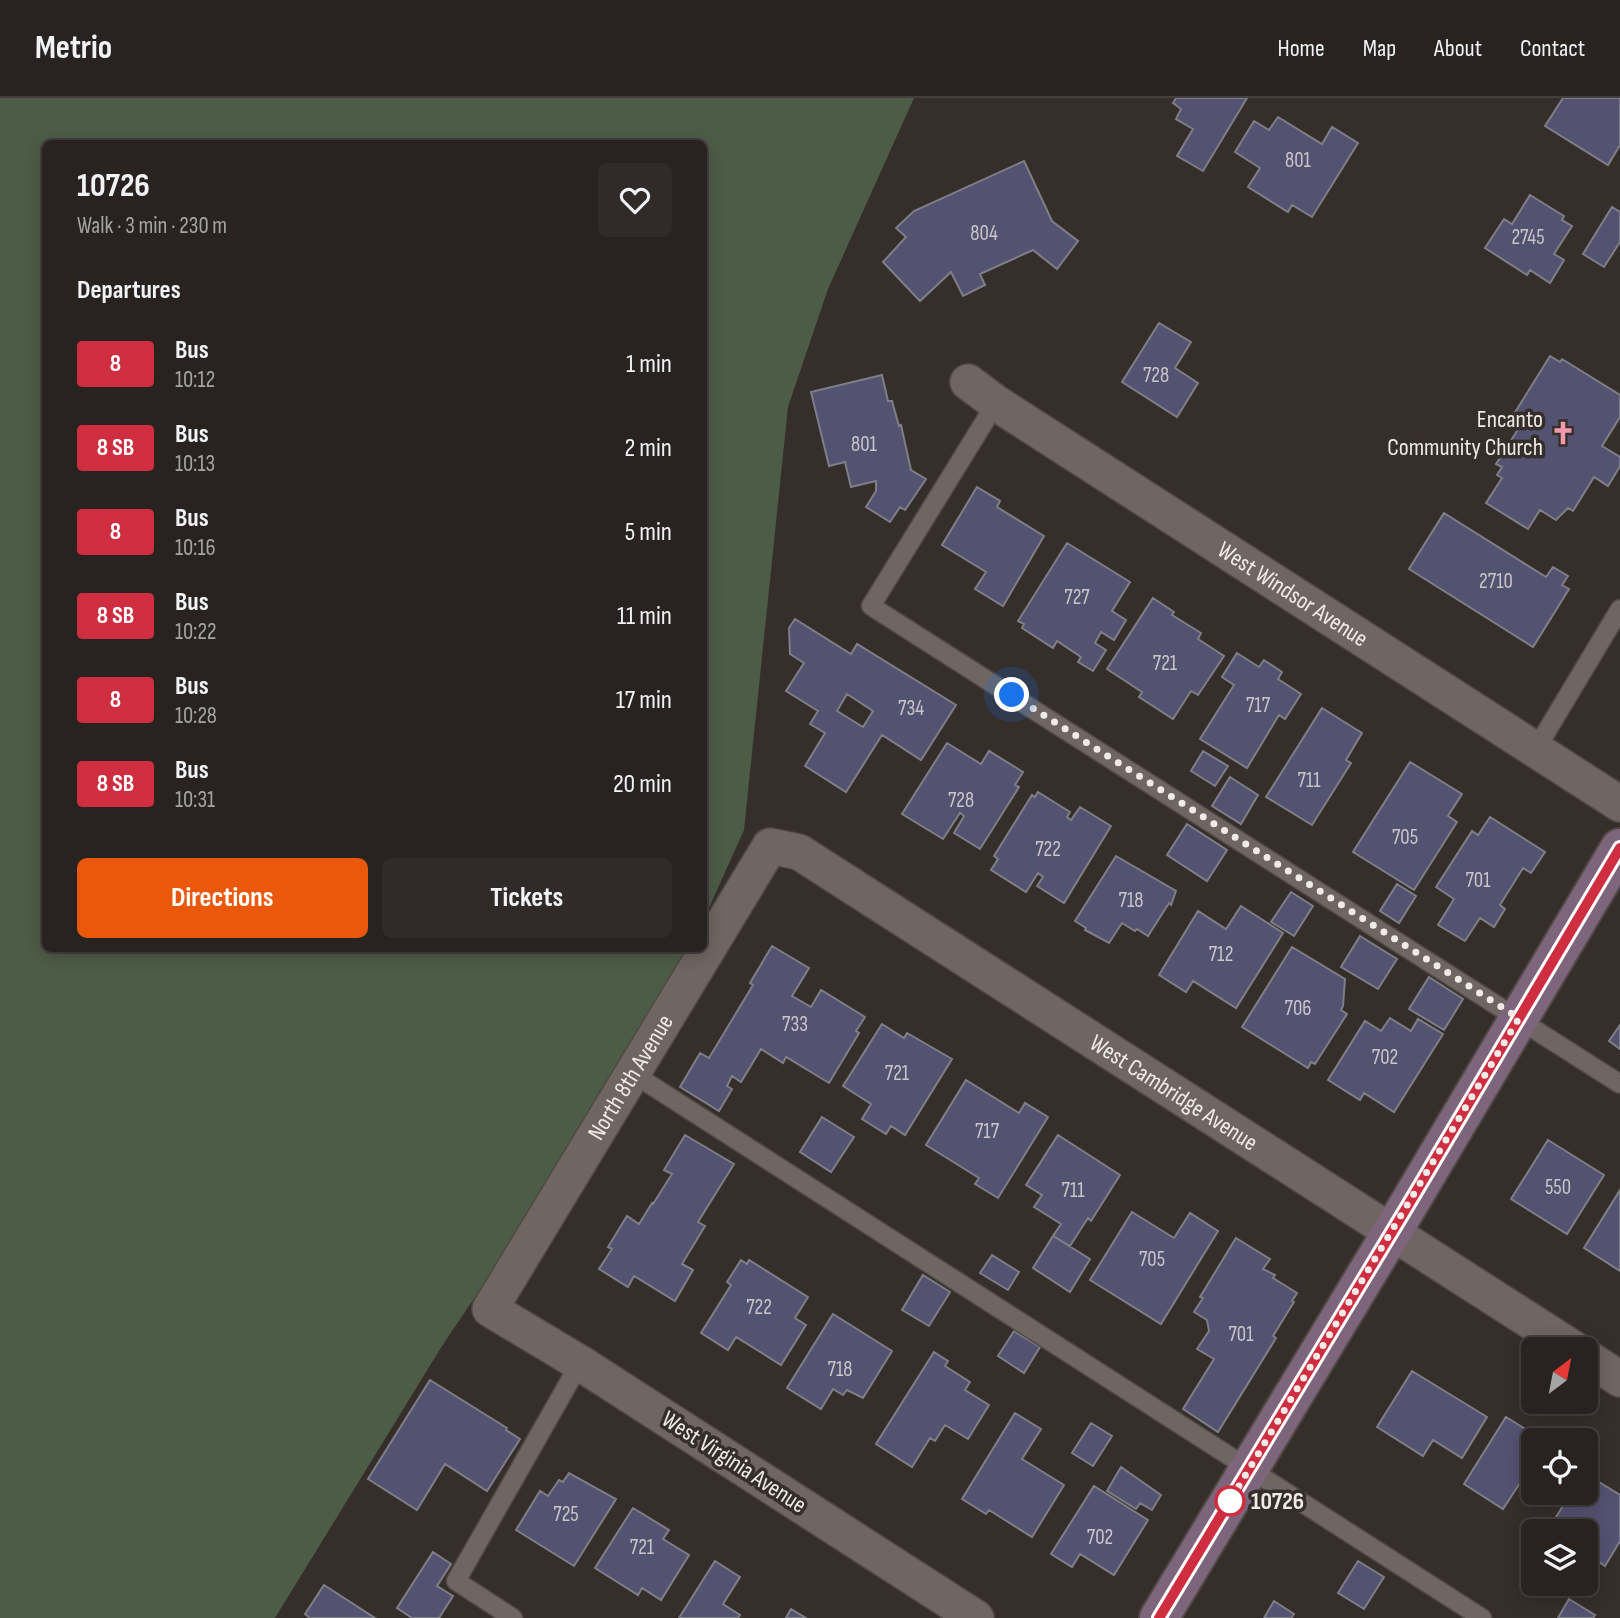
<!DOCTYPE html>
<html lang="en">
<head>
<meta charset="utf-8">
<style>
  body { margin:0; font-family:"Sofia Sans Condensed",sans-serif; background:#302a29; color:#f1f3f6; height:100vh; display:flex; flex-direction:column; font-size:26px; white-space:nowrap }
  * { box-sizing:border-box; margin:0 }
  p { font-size:23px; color:#a5a4a5 }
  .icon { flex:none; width:38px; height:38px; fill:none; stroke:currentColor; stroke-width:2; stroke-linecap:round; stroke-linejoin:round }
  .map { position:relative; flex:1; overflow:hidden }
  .drawer { position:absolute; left:42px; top:42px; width:665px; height:812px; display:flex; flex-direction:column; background:#282220; border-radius:10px; box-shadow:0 4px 18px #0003,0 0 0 2px #443f3e }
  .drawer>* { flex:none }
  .badge { padding:0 14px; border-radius:5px; font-size:24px; line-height:46px }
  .needle { width:46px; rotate:32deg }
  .tools { position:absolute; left:1521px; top:1239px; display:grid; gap:14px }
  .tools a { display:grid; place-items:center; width:77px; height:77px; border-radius:10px; background:#282220; box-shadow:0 4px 18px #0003,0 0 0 2px #443f3e; font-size:35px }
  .you { position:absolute; width:35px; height:35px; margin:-18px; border:5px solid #fff; border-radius:50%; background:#1a73e8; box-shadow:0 0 0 10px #1a73e833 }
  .map>.badge { position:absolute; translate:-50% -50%; box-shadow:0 0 0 4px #fff }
  h2 { padding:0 35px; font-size:26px; line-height:63px }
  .round { display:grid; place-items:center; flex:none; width:74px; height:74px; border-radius:10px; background:#302a29 }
  .summary { display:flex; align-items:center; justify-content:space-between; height:119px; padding:0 35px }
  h1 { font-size:33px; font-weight:700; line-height:52px }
  .primary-button { display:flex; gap:14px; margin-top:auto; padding:14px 35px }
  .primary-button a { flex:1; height:80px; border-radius:10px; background:#ea580c; color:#fff; font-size:28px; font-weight:700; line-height:80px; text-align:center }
  .primary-button a+a { background:#302a29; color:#f1f3f6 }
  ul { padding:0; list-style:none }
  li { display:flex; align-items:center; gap:21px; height:84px; padding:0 35px }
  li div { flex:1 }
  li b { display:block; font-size:26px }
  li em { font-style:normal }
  li .badge { min-width:77px; font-weight:700; text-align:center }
  header { display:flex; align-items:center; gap:42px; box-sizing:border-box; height:98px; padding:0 35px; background:#282220; border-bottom:2px solid #443f3e }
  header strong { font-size:33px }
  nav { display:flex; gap:38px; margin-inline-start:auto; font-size:24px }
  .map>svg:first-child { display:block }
</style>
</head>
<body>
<header>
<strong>Metrio</strong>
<nav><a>Home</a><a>Map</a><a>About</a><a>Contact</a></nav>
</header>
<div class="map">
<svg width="1620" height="1520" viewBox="0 0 1620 1520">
  <rect width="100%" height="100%" fill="#362e2a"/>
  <!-- green -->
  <path fill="#4d5c46" d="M0 0H914L828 191 788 309 744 732 704 821V46H46V850L686 851 508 1150 442 1248 275 1520H0Z"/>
  <!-- building -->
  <path fill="#545271" stroke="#7e7e87" stroke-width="2" fill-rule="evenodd" d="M1176 0H1247L1203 73 1177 58 1193 31 1176 21 1181 11 1173 5Z
    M1563 0H1620V47L1608 67 1545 28Z
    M1278 19 1322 46 1332 29 1358 45 1312 119 1292 107 1288 114 1248 89 1260 70 1235 54 1254 23 1269 32Z
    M1024 63 1052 123 1078 143 1057 171 1033 152 980 176 985 187 963 198 951 174 920 203 883 164 906 139 896 130 914 113Z
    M1530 97 1564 118 1562 122 1572 128 1554 156 1564 162 1550 185 1530 172 1527 177 1485 150 1504 121 1512 126Z
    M1612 109 1620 114V144L1604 169 1583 156Z
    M1159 225 1191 244 1175 270 1198 285 1177 319 1122 284Z
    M1550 258 1560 264 1562 261 1620 297V319L1602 348 1620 359V368L1608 388 1594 379 1573 413 1568 410 1556 422 1540 412 1528 431 1486 405 1502 380 1497 377 1502 369 1496 366 1524 322 1514 316Z
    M882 277 888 303H892L899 328 901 327 911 372 926 381 905 412 900 409 890 424 866 409 876 393V383L851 389 845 364 829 368 811 294Z
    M977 389 1000 403 997 409 1044 438 1003 508 975 491 986 474 942 447Z
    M1444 415 1546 479 1553 469 1568 478 1562 487 1569 491 1533 549 1409 471Z
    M1067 445 1130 484 1112 513 1126 522 1114 542 1101 534 1095 545 1106 552 1093 573 1078 564 1081 559 1057 543 1053 550 1022 530 1024 526 1018 523Z
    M1153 500 1174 514 1172 517 1201 535 1198 541 1224 558 1198 597 1191 593 1173 621 1139 599 1142 594 1107 571Z
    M795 521 851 556 857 546 956 607 921 662 882 637 846 694 805 668 825 635 810 626 818 613 786 593 804 565 790 556 789 530ZM847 596 873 613 863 629 837 613Z
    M1237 555 1259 569 1264 562 1282 574 1278 581 1301 596 1285 621 1279 617 1247 670 1200 641 1234 587 1222 579Z
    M1322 610 1362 635 1346 662 1351 665 1312 727 1266 699Z
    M947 645 981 666 989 653 1023 674 1015 687 1019 689 980 751 954 735 964 718 960 715 943 741 902 716Z
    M1203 653 1228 668 1215 688 1191 673Z
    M1410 664 1462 696 1448 718 1457 724 1414 792 1353 754Z
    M1230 679 1258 697 1241 726 1212 708Z
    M1038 694 1070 714 1067 719 1071 722 1080 709 1111 728 1064 805 1037 788 1043 779 1038 775 1026 794 991 772 998 761 994 758 1032 697 1035 699Z
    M1490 719 1545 754 1531 775 1523 770 1500 807 1505 811 1494 829 1480 820 1465 843 1438 827 1454 801 1436 789 1472 733 1478 737Z
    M1187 726 1227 752 1207 783 1167 757Z
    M1116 758 1176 793 1171 807 1169 805 1148 838 1137 831 1135 833 1122 825 1109 845 1085 832 1086 830 1075 823Z
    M1397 786 1416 798 1399 825 1380 813Z
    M1291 794 1313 808 1294 838 1271 824Z
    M1241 808 1283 835 1236 910 1193 883 1186 894 1159 877 1198 813 1226 831Z
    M1360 838 1397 861 1378 891 1341 869Z
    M772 848 809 870 792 898 811 909 821 892 865 919 856 933 859 935 829 985 786 959 783 965 761 951 741 984 732 978 727 988 732 991 719 1013 680 989 700 955 709 960 753 887 750 885Z
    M1292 849 1345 881 1343 908 1341 912 1347 916 1315 966 1311 964 1308 970 1242 929Z
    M1429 879 1463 901 1444 932 1409 911Z
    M1390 920 1411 933 1418 921 1443 936 1394 1014 1364 995 1360 1002 1328 982 1365 923 1381 933Z
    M882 926 904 940 907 935 952 961 905 1037 891 1028 886 1036 862 1021 871 1006 843 988Z
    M1620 927V951L1609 943Z
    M966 982 1019 1015 1025 1005 1048 1019 998 1100 975 1086 979 1080 926 1047Z
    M822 1019 854 1039 831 1074 800 1054Z
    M685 1037 734 1066 698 1124 705 1128 682 1166 693 1172 675 1203 634 1178 628 1189 599 1171 612 1151 608 1149 627 1118 639 1126 652 1105 653 1106 672 1076 664 1072Z
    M1058 1037 1120 1077 1091 1123 1088 1120 1070 1148 1053 1138 1061 1126 1034 1109 1042 1097 1026 1087Z
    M1548 1042 1604 1077 1567 1136 1511 1101Z
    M1620 1092V1173L1584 1150Z
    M1132 1114 1174 1140 1190 1115 1218 1133 1161 1226 1090 1182Z
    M1053 1138 1090 1161 1070 1194 1033 1170Z
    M1236 1140 1270 1161 1263 1171 1275 1177 1273 1180 1297 1195 1292 1203 1294 1204 1273 1238 1276 1240 1218 1334 1183 1311 1214 1261 1197 1251 1209 1233 1207 1222 1194 1214 1203 1200 1200 1199Z
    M992 1157 1019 1174 1008 1192 980 1175Z
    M741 1162 747 1166 749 1162 808 1199 795 1220 806 1227 781 1267 736 1239 728 1252 701 1235 731 1187 727 1184Z
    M923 1177 950 1194 929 1228 902 1212Z
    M833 1216 892 1253 863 1300 847 1292 843 1297 833 1291 821 1311 787 1290Z
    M1014 1233 1040 1249 1024 1275 998 1258Z
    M934 1254 948 1263 945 1268 970 1284 965 1292 989 1307 968 1341 945 1327 935 1343 930 1340 912 1369 876 1346Z
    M1412 1273 1487 1319 1462 1360 1433 1342 1423 1358 1377 1329Z
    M430 1282 507 1330 506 1332 520 1341 487 1393 445 1366 417 1412 368 1381Z
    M1015 1315 1041 1331 1022 1361 1064 1387 1032 1439 989 1412 986 1416 962 1401Z
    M1506 1319 1543 1342H1533V1393L1520 1385 1503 1411 1464 1386Z
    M1091 1325 1112 1338 1093 1368 1072 1355Z
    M1121 1369 1161 1397 1152 1412 1140 1405 1136 1411 1107 1393Z
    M569 1375 616 1401 574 1468 516 1432 540 1393 548 1398 559 1382 563 1384Z
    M1586 1376 1620 1397V1443L1605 1468 1586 1455V1433L1548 1432 1571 1395H1586Z
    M1094 1388 1148 1422 1114 1477 1080 1456 1072 1469 1051 1456Z
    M633 1410 669 1432 663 1441 689 1457 661 1502 642 1490 638 1497 595 1470Z
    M433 1454 451 1466 437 1488 453 1498 439 1520H412L397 1510Z
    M715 1463 740 1479 723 1506 740 1517 738 1520H679Z
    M1358 1463 1384 1479 1364 1511 1338 1495Z
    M324 1487 375 1520H310L305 1516Z
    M1569 1501 1595 1517 1593 1520H1558Z
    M1274 1503 1294 1516 1291 1520H1264Z
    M791 1511 806 1520H786Z"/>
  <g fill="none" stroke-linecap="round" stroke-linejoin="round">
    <!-- service casing -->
    <g stroke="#504946" stroke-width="21">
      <path id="service" d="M996 305 871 508 1620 986
        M1536 651 1620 511
        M632 975 1482 1520
        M513 1520 456 1483 580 1265"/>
    </g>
    <!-- minor casing -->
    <g stroke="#504946" stroke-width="38">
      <g id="minor">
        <path id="s1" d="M968 284 996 305 1620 706"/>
        <path d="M1586 1259 1620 1281"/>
        <path id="s2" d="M976 1520 580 1265 490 1211 770 748 799 754 1574 1251"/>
      </g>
    </g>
    <!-- secondary casing -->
    <g stroke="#504946" stroke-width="42">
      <path id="secondary" d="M1159 1520 1407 1109 1620 750"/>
    </g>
    <!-- service -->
    <use href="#service" stroke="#6f6561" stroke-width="18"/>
    <!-- minor -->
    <use href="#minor" stroke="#6f6561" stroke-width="35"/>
    <!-- secondary -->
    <use href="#secondary" stroke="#7d657c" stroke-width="38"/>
  </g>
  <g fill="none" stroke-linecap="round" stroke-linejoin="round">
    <!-- line casing -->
    <g stroke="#fff" stroke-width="16">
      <path id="line" d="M1159 1520 1407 1109 1620 750"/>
    </g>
    <!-- line -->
    <use href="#line" stroke="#cf2e41" stroke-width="10"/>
    <!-- walk -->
    <path stroke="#f0ebe8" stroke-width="7" stroke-dasharray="0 12.6" d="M1012 597 1519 920 1230 1403"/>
  </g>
  <!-- icons -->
  <defs>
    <g id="church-bare" transform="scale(1.89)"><path d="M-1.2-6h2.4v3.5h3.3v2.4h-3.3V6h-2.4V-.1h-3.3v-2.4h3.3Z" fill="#f29aad" stroke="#362e2a" stroke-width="2.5" paint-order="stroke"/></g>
  </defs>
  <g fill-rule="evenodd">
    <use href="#church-bare" x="1563" y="335"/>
  </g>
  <!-- markers -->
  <circle fill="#fff" stroke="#cf2e41" stroke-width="3.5" cx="1230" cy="1403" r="14"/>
  <g text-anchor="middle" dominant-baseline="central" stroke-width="7" stroke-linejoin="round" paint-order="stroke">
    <!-- number labels -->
    <g font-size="21" fill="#c9c5ca">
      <text x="1298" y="62">801</text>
      <text x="984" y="135">804</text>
      <text x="1528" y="139">2745</text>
      <text x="1156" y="277">728</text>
      <text x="864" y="346">801</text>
      <text x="1496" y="483">2710</text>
      <text x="1077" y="499">727</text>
      <text x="1165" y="565">721</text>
      <text x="1258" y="607">717</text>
      <text x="911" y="610">734</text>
      <text x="1309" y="682">711</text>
      <text x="961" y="702">728</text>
      <text x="1405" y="739">705</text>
      <text x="1048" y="751">722</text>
      <text x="1478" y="782">701</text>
      <text x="1131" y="802">718</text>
      <text x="1221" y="856">712</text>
      <text x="1298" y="910">706</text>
      <text x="795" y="926">733</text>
      <text x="1385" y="959">702</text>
      <text x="897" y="975">721</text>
      <text x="987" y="1033">717</text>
      <text x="1558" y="1089">550</text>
      <text x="1073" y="1092">711</text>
      <text x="1152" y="1161">705</text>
      <text x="759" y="1209">722</text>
      <text x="1241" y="1236">701</text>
      <text x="840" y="1271">718</text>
      <text x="566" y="1416">725</text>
      <text x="1100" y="1439">702</text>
      <text x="642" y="1449">721</text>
    </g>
    <!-- poi labels -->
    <g font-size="24" fill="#f0ebe8" stroke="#362e2a" text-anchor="end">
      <text x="1543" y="321">Encanto<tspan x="1543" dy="28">Community Church</tspan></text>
    </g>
    <!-- street labels -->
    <g font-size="24" fill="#f0ebe8" stroke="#362e2a">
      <text stroke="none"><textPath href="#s1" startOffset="388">West Windsor Avenue</textPath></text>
      <text stroke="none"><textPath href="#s2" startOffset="847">North 8th Avenue</textPath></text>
      <text stroke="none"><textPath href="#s2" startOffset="1592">West Cambridge Avenue</textPath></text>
      <text transform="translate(734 1364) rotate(33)">West Virginia Avenue</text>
    </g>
    <!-- stop labels -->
    <g font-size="24" font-weight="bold" fill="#f0ebe8" stroke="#362e2a" text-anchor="start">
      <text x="1251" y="1403">10726</text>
    </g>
  </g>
</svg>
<div class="tools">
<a><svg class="needle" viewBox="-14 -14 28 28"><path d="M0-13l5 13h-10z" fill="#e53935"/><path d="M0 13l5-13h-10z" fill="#a5a4a5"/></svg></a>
<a><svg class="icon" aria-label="locate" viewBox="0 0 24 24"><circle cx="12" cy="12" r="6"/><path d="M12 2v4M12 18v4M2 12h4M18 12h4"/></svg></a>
<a><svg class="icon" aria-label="layers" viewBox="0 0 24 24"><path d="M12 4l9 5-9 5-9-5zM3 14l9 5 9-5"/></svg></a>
</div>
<div class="you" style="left:1012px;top:597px"></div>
<section class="drawer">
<div class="summary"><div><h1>10726</h1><p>Walk · 3 min · 230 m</p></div><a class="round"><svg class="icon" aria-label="heart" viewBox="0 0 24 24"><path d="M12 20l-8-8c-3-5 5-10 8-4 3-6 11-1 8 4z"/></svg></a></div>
<h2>Departures</h2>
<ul>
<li><span class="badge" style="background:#cf2e41;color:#fff">8</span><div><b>Bus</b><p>10:12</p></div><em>1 min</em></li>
<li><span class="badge" style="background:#cf2e41;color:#fff">8 SB</span><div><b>Bus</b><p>10:13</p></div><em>2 min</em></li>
<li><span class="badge" style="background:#cf2e41;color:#fff">8</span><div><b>Bus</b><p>10:16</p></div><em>5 min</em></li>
<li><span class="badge" style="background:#cf2e41;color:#fff">8 SB</span><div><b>Bus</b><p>10:22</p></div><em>11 min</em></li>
<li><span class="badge" style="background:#cf2e41;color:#fff">8</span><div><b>Bus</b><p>10:28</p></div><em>17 min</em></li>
<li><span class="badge" style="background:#cf2e41;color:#fff">8 SB</span><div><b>Bus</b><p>10:31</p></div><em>20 min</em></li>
</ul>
<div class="primary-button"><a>Directions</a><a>Tickets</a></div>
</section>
</div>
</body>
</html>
